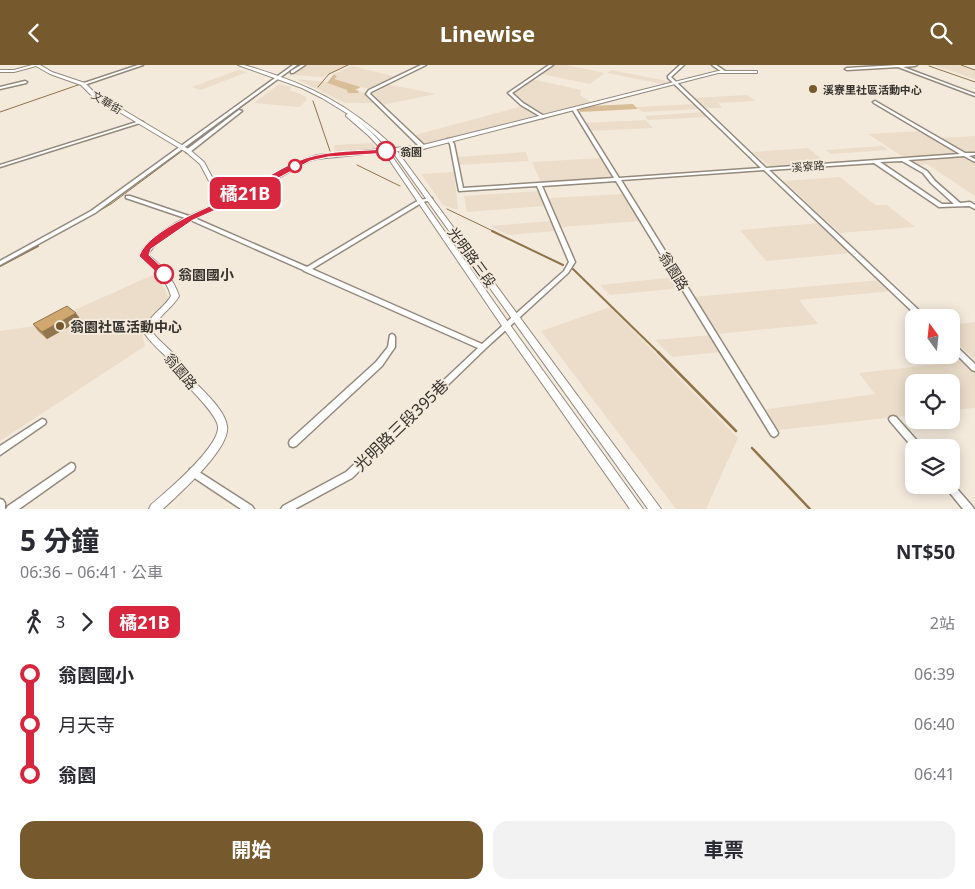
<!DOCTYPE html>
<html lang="zh-TW">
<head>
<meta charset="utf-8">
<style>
  body { margin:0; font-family:"Noto Sans","Noto Sans TC",sans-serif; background:#f2f2f3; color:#2b2b33; height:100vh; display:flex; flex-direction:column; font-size:19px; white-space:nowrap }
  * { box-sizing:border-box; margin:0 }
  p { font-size:16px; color:#7c7c81 }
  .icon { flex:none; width:28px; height:28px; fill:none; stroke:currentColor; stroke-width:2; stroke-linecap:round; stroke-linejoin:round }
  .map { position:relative; height:444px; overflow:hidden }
  .drawer { display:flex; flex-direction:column; background:#fff; flex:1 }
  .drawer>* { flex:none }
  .badge { padding:0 10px; border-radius:8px; font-size:18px; line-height:32px }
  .needle { width:32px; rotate:345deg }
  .buttons { position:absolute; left:905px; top:244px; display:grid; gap:10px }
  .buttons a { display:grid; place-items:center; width:55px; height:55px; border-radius:10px; background:#fff; box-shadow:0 2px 12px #0003; font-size:25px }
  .map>.badge { position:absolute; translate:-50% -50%; box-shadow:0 0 0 2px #fff }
  .legs { display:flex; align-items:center; gap:8px; height:55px; padding:0 20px; font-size:16px }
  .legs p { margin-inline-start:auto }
  .overview { display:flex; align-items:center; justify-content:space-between; height:85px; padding:0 20px }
  h1 { font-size:28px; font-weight:700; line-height:38px }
  .button { display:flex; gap:10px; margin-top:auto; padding:10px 20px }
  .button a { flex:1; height:58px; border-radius:15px; background:#76592d; color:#fff; font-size:20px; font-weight:700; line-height:58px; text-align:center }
  .button a+a { background:#f2f2f3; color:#2b2b33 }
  ul { padding:0 20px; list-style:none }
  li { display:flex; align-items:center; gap:18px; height:50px; font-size:19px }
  li i { display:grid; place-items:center; width:8px; height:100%; margin:0 6px; background:currentColor }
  li i::after { content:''; width:12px; height:12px; margin:-6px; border:4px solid; border-radius:50%; background:#fff }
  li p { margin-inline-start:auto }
  li:first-child i { background:linear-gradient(#0000 50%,currentColor 0) }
  li:last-child i { background:linear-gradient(currentColor 50%,#0000 0) }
  header { display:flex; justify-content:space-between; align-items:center; height:65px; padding:0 20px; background:#76592d; color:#fff; font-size:22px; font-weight:700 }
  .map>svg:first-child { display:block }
</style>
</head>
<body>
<header><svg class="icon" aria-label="back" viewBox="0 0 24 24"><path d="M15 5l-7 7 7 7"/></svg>Linewise<svg class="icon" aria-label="search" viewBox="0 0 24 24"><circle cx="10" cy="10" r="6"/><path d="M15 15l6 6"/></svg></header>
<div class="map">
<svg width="975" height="444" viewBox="0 0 975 444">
  <rect width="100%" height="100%" fill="#f4eadc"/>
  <!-- built -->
  <path fill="#ebddc9" d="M307 0H347L323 12 294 10Z
    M554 0H566L605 8 590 19 541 9Z
    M933 0H961L975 5V14Z
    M352 1 397 12 369 24 333 14 337 12 334 9Z
    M238 5 247 7 201 25 192 22Z
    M611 5 672 17 662 19 607 8Z
    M296 14 328 17V19L348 25V28L363 27 374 38H345Z
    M532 14 581 25 580 30 592 38 541 50 511 31V28Z
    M894 17 904 23 860 25 853 21Z
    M279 19 292 22 289 25 305 31 307 35 299 42 254 38Z
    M387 19 436 29 382 40 369 28Z
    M747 30 755 36 718 38 722 43H706L694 33Z
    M695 39 700 44 642 47 637 42Z
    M523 41 539 51 428 79H425L415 70Z
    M704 47 709 52 648 55 645 51Z
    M646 55 653 63 589 66 584 58Z
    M922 66 958 87 957 90 909 92 900 90 868 69Z
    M975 71V88L966 89 939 73Z
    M373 78 375 83 335 87 334 80Z
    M882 81 888 85 831 89 826 85Z
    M808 83 828 99 771 102 752 87Z
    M526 87 529 96 459 100 458 92Z
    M964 91 975 98V131L927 99 918 100 909 95Z
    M602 93 614 113 541 118 532 97Z
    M454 107 458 144H454L443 140 421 109Z
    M840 112 875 140H887L915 162 840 168 784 116Z
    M539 126 545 141 467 147 464 131Z
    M625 129 641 156 561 162 549 133Z
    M551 156 555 166 508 170 490 161Z
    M820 158 851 188 766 196 740 165Z
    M155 209 165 224 169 235 141 263 145 281 0 376V266L41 260Z
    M676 212 682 223 610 230 600 220Z
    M881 215 891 226 799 235 818 259 717 269 693 232Z
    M610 242 738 373 706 444H676L541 266Z
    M975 257V295L951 273V260Z
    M711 270 721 287 672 292 655 275Z
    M951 284 975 307V343L951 345V318H914V350L778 365 762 345 875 329 859 308 957 297 950 290Z"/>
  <!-- green -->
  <path fill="#d9bd97" d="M334 9 337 12 334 14 361 22 355 25 359 26 358 28H348L347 25 327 18Z
    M633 39 638 44 580 47 579 44 591 41Z"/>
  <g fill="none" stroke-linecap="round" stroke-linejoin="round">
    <!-- stream-far2 -->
    <path stroke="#8f7349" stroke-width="1" d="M961 0 975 5
      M929 1 975 17
      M285 9 297 0
      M318 22 329 9 348 0
      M313 36 330 86
      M0 47 104 11
      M188 82 275 17
      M357 100 400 121
      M447 144 495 167
      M64 166 111 139 182 86"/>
    <!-- stream-far1 -->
    <path stroke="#8f7349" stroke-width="2" d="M492 166 563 200
      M0 201 38 181
      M573 204 659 288"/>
    <!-- stream -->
    <path stroke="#8f7349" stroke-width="2.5" d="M658 287 736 366
      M752 383 810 444"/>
    <!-- minor casing -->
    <g stroke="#938a7d" stroke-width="3">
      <path id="minor" d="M138 0H143L84 20 81 19Z
        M293 0H297L95 148 0 200V196L91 146Z
        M301 0H305L293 8H291V6Z
        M421 0H426L371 27 370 29 425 81V83H421L366 29 369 25Z
        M549 0H553L512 28 523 38 544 51 545 52 543 53 521 40 508 28Z
        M680 0H684L671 12 766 103 960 89 874 38 873 37 875 36 965 88H975V90L969 91 975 94V97L964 91 908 95 927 106 935 116 960 138 970 137 975 140V144L969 141 939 142 874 98 769 105 924 250 925 252H918L764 105 621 115 777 366 778 368 777 370 774 372 771 370 616 116 542 121 575 197 568 208 485 284 352 413 295 444H281L283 441 346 407 478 283 304 206 303 205 188 154 126 133V131H130L192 152 307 202 419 135 432 133V135L423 137 312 204 482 279 564 206 569 197 537 121 459 126 450 79 447 75V74H451L454 79 463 123 614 113 572 44 574 43 576 44 619 113 761 103 668 13V11ZM902 96 923 108 931 118 954 139H942L880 97Z
        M712 0H716L725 6 722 7Z
        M898 0H917L915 1 903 2 975 29V31L898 2 847 5 845 4 847 3Z
        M25 16 27 17 26 18 0 24V22Z
        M239 45 242 46 190 87H186V85Z
        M140 56 143 57 0 102V100Z
        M392 269 394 270 395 272V282L382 301 296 381 293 382 290 381 289 378 290 375 376 297 388 282 390 270Z
        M951 277 953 278 975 299V306L972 305 951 284Z
        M893 351 896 352 920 379 921 382H914V384L890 356 889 354 890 352Z
        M42 354 45 355 46 357 45 359 0 390V381Z
        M71 398 74 399 75 402 74 405 19 444H6L8 441Z
        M193 403 252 441 254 444H241L190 410 189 407 190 404Z
        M951 417 972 441 974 444H963L946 423 945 420H951Z
        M0 434 3 435 5 438V444H0Z"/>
    </g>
    <!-- tertiary casing -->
    <g stroke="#938a7d" stroke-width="2">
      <path id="tertiary" d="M32 0H40L52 7 85 18 95 28 190 85 204 97 213 114 236 131 305 94 317 90 381 84 369 71 346 51V50L348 49 322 33 302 23 238 0H244C306 18 348 38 395 83L423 80 718 6H757V8H718L423 84 397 86 661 444H648L392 86 389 87 510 260 643 444H630L504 264 384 87 317 94 309 96C285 109 262 123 238 134 209 148 164 161 148 190 162 200 174 215 179 231 172 244 154 253 153 268 161 278 172 286 180 296 185 302 188 309 193 315 203 326 225 345 227 361 231 383 179 429 163 444H149L151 440C166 427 219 383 218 362 218 351 192 326 184 317 180 311 177 305 174 300 165 289 153 281 145 269 146 251 163 245 171 231 166 213 154 203 140 191 159 159 199 147 231 133L209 116 200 99 186 87 91 30 81 20 50 9 36 1 14 7H0V5H14ZM355 53 375 70 389 84H387L373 69Z"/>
    </g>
    <!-- minor -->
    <use href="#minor" fill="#fff" fill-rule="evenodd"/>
    <!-- tertiary -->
    <use href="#tertiary" fill="#fff" fill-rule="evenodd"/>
  </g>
  <!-- wall -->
  <path fill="#b3905f" d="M81 255 47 274 38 266 33 259Z"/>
  <!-- shaded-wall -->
  <path fill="#92764e" d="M76 248 81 255 47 274 42 267Z"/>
  <!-- building -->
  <path fill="#d0a86f" stroke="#92764e" d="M67 241 76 248 42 267 33 259Z"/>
  <!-- line-1 -->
  <path fill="#d7263d" stroke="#fff" d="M386 84 389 86 388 88 328 92 310 96 238 135 193 155 151 184 149 190 167 207V212H161L139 191C149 163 215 140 241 127 262 116 284 100 306 93 331 85 360 86 386 84Z"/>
  <!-- markers -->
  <g fill="#76592d" stroke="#f4eadc" stroke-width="2">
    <circle cx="813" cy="24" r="5"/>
    <circle cx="60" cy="261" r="5"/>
  </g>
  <g fill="#fff" stroke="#d7263d" stroke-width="2.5">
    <circle cx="386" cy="86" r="9"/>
    <circle cx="295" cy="101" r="6"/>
    <circle cx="164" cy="209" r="9"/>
  </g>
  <g text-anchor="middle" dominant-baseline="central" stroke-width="4" stroke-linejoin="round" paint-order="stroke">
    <!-- far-poi labels -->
    <g font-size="11" font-weight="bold" fill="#37332e" stroke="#f4eadc" text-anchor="start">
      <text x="823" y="24">溪寮里社區活動中心</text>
    </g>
    <!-- far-street labels -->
    <g font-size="11" fill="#37332e" stroke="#f4eadc">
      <text transform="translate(107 37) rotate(31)">文華街</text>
      <text transform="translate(808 101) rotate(-4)">溪寮路</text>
    </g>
    <!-- far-stop labels -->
    <g font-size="11" font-weight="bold" fill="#37332e" stroke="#f4eadc" text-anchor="start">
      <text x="400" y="86">翁園</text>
    </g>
    <!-- street labels -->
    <g font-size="14" fill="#37332e" stroke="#f4eadc">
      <text transform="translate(472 192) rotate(54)">光明路三段</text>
      <text transform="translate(674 206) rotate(58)">翁園路</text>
      <text transform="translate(181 306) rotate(50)">翁園路</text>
    </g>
    <!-- stop labels -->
    <g font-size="14" font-weight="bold" fill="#37332e" stroke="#f4eadc" text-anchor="start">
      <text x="178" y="209">翁園國小</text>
    </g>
    <!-- poi labels -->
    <g font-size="14" font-weight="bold" fill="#37332e" stroke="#f4eadc" text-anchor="start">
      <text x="70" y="261">翁園社區活動中心</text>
    </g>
    <!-- near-street labels -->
    <g font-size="16" fill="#37332e" stroke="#f4eadc">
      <text transform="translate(401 360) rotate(-44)">光明路三段395巷</text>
    </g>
  </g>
</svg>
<div class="buttons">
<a><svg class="needle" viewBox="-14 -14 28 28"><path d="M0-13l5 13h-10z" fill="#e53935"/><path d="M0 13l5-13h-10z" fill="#7c7c81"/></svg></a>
<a><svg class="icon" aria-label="locate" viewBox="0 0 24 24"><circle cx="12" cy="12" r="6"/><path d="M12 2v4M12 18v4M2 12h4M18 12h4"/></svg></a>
<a><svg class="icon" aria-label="layers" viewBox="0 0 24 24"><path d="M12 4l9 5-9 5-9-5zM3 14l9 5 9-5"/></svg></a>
</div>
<b class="badge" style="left:245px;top:128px;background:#d7263d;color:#fff">橘21B</b>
</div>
<section class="drawer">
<div class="overview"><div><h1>5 分鐘</h1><p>06:36 – 06:41 · 公車</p></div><b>NT$50</b></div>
<div class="legs"><svg class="icon" aria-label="walk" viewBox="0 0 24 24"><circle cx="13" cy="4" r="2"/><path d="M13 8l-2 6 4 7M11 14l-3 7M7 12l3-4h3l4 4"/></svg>3<svg class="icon" aria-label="forward" viewBox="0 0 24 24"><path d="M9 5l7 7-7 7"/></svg><b class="badge" style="background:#d7263d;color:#fff">橘21B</b><p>2站</p></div>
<ul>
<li><i style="color:#d7263d"></i><b>翁園國小</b><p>06:39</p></li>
<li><i style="color:#d7263d"></i><span>月天寺</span><p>06:40</p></li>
<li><i style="color:#d7263d"></i><b>翁園</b><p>06:41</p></li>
</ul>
<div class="button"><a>開始</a><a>車票</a></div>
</section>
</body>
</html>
